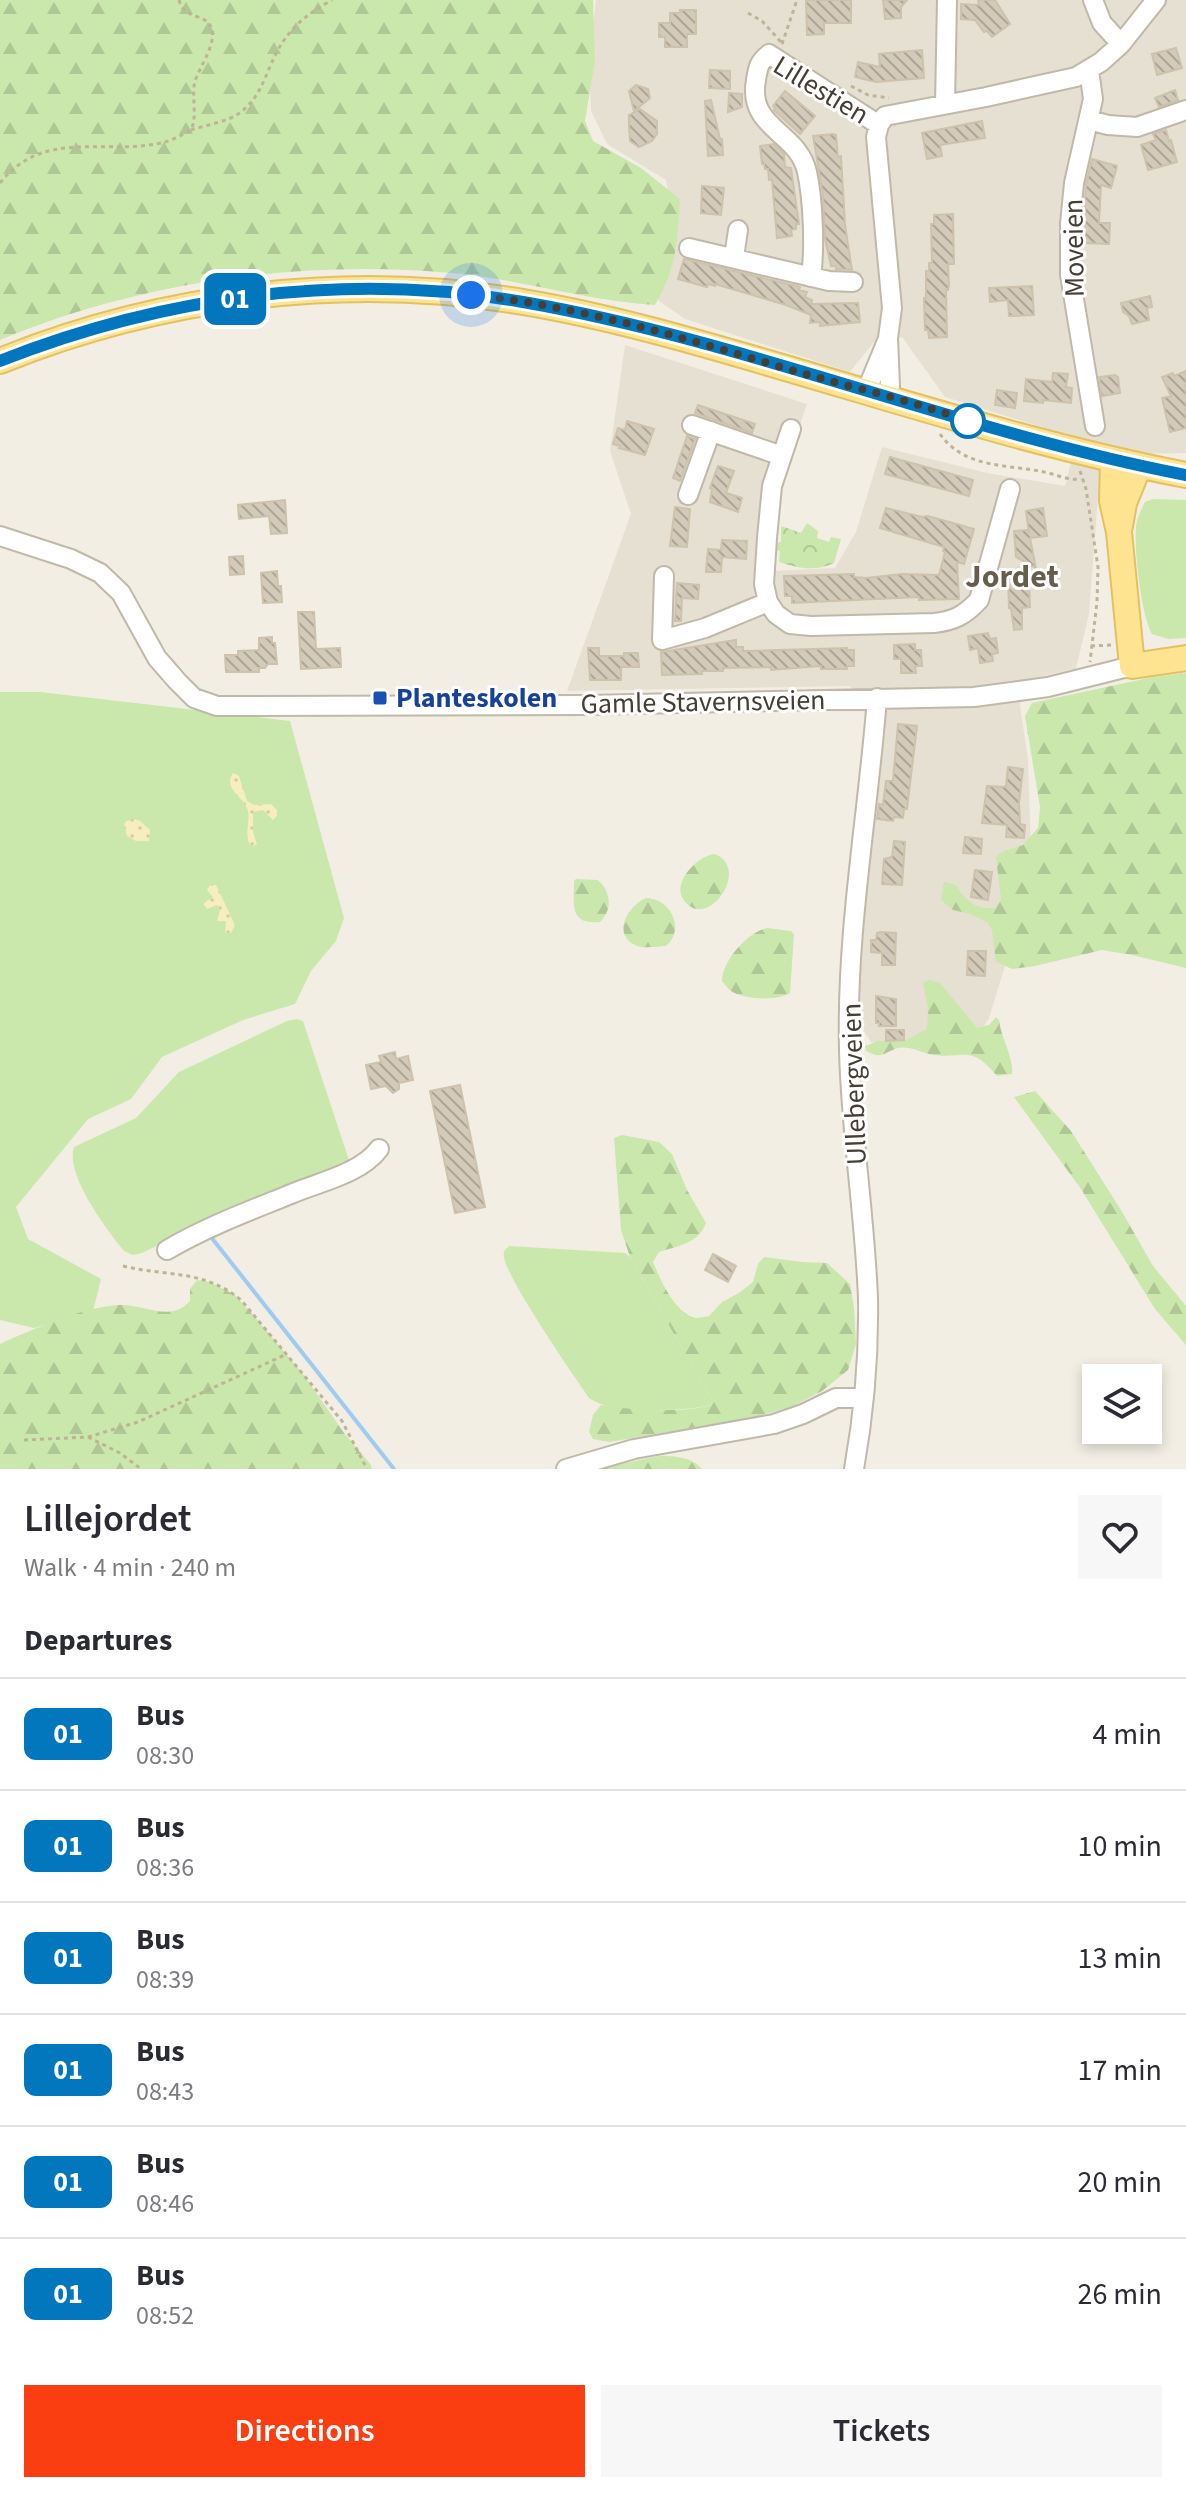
<!DOCTYPE html>
<html lang="en">
<head>
<meta charset="utf-8">
<style>
  body { margin:0; font-family:"Source Sans 3",sans-serif; background:#f7f7f7; color:#2b2b33; height:100vh; display:flex; flex-direction:column; font-size:30px; white-space:nowrap }
  * { box-sizing:border-box; margin:0 }
  p { font-size:26px; color:#7c7c81 }
  .icon { flex:none; width:44px; height:44px; fill:none; stroke:currentColor; stroke-width:2; stroke-linecap:round; stroke-linejoin:round }
  .map { position:relative; height:1469px; overflow:hidden }
  .details { display:flex; flex-direction:column; background:#fff; flex:1 }
  .details>* { flex:none }
  .badge { padding:0 16px; border-radius:12px; font-size:28px; line-height:52px }
  .controls { position:absolute; left:1082px; top:1364px; display:grid; gap:16px }
  .controls a { display:grid; place-items:center; width:80px; height:80px; border-radius:0px; background:#fff; box-shadow:0 4px 12px #0003; font-size:40px }
  .you { position:absolute; width:40px; height:40px; margin:-20px; border:6px solid #fff; border-radius:50%; background:#1a73e8; box-shadow:0 0 0 12px #1a73e833 }
  .map>.badge { position:absolute; translate:-50% -50%; box-shadow:0 0 0 4px #fff }
  h2 { padding:0 24px; font-size:30px; line-height:72px }
  .round { display:grid; place-items:center; flex:none; width:84px; height:84px; border-radius:0px; background:#f7f7f7 }
  .overview { display:flex; align-items:center; justify-content:space-between; height:136px; padding:0 24px }
  h1 { font-size:38px; font-weight:600; line-height:60px }
  .cta { display:flex; gap:16px; margin-top:auto; padding:16px 24px }
  .cta a { flex:1; height:92px; border-radius:0px; background:#fa3e12; color:#fff; font-size:32px; font-weight:600; line-height:92px; text-align:center }
  .cta a+a { background:#f7f7f7; color:#2b2b33 }
  ul { padding:0; list-style:none }
  li { display:flex; align-items:center; gap:24px; height:112px; padding:0 24px; border-top:2px solid #e1e1e2 }
  li div { flex:1 }
  li b { display:block; font-size:30px }
  li em { font-style:normal }
  li .badge { min-width:88px; font-weight:700; text-align:center }
  .map>svg:first-child { display:block }
</style>
</head>
<body>
<div class="map">
<svg width="1186" height="1469" viewBox="0 0 1186 1469">
  <defs>
    <pattern id="forest-firs" width="22" height="20" patternUnits="userSpaceOnUse" patternTransform="scale(2)"><rect width="22" height="20" fill="#cae7ac"/><path d="M5 1l3.5 6h-7zM16 11l3.5 6h-7z" fill="#afc795"/></pattern>
    <pattern id="sand-dots" width="8" height="8" patternUnits="userSpaceOnUse" patternTransform="scale(2)"><rect width="8" height="8" fill="#f7eebe"/><path d="M2 2h.1M6 6h.1" fill="none" stroke="#d5cda4" stroke-width="1.8" stroke-linecap="round"/></pattern>
    <pattern id="park-crowns" width="20" height="18" patternUnits="userSpaceOnUse" patternTransform="scale(2)"><rect width="20" height="18" fill="#cae7ac"/><path d="M2 6a3 3 0 1 1 6 0M12 15a3 3 0 1 1 6 0" fill="none" stroke="#afc795"/></pattern>
    <pattern id="building-back-hatch" width="6" height="6" patternUnits="userSpaceOnUse" patternTransform="scale(2)"><rect width="6" height="6" fill="#d3cab9"/><path d="M-1 5l2 2M0 0l6 6M5-1l2 2" fill="none" stroke="#ada597"/></pattern>
  </defs>
  <rect width="100%" height="100%" fill="#f2eee4"/>
  <!-- residential -->
  <path fill="#e6e0d2" d="M596 0H1186V453L1130 454 1098 497 1089 614 1076 668 1023 681 1020 706 1028 759 1033 910 1012 943 989 1018 974 1042 892 1047 871 1042 862 1028 857 1000 853 890 865 714 850 686 567 691 631 514 610 451 625 345 807 404 776 495 772 571 835 568 856 532 882 447 987 473 1065 486 1077 438 945 397 902 337 873 343 850 372 685 319 659 301V255L672 210 666 180 607 144 591 111 589 65Z"/>
  <!-- grass -->
  <path fill="#cae7ac" d="M1153 499 1186 500V638L1168 639 1152 634C1141 615 1134 549 1136 526 1138 516 1141 510 1145 502Z
    M0 692H40L290 721 344 918 336 941 311 971 295 1004 243 1020 162 1057 131 1099 88 1119 16 1207 28 1239 101 1279 93 1311 34 1328 0 1320Z
    M297 1019 303 1021 350 1163 220 1215 142 1253 133 1255 124 1251C107 1230 65 1175 74 1147L136 1118 179 1072 287 1021Z
    M509 1246 625 1253 630 1257 710 1397 712 1404C696 1411 639 1411 621 1409 609 1408 600 1404 590 1399 575 1378 506 1277 504 1257 503 1251 505 1250 509 1246Z"/>
  <!-- forest -->
  <path fill="url(#forest-firs)" d="M0 0H593L595 60 585 121 593 141 641 168 680 199C677 241 677 268 655 305 587 301 520 279 451 273 301 259 139 282 0 340Z
    M1186 673V968L1132 955 1102 950 1035 966 1012 969 996 962 992 930 987 922 970 914 953 910 941 900 944 882 956 885C966 902 975 909 995 908L1001 899 996 857 1004 851 1023 845 1038 828 1040 807 1025 716 1032 703 1153 677Z
    M715 854C752 869 706 934 683 899 672 881 699 855 715 854Z
    M576 879 598 880C611 892 613 909 600 922 569 925 574 905 574 881Z
    M646 898C670 898 686 929 666 946 656 946 642 950 633 944 612 932 630 904 646 898Z
    M767 928 791 931 794 934 790 993C777 1001 745 1000 731 991 727 988 725 984 722 981 722 961 748 932 767 928Z
    M929 980 940 983 977 1028 989 1025 996 1017 999 1020C1001 1039 1014 1057 1012 1074L997 1076C970 1044 966 1059 933 1055 922 1053 908 1044 895 1049 882 1054 882 1059 866 1051L865 1046 878 1041H905L927 1029 928 1009 923 983Z
    M1035 1091 1071 1131 1121 1210 1153 1266 1186 1306V1345L1155 1309 1081 1189 1014 1097Z
    M622 1135 659 1142 672 1154 687 1190 706 1223C699 1243 678 1246 659 1252L653 1262C660 1279 675 1314 696 1318 700 1318 704 1317 709 1316L722 1302 739 1293 753 1282 758 1264 764 1257 802 1262 827 1263 850 1284 854 1308 856 1344 848 1370 822 1391 791 1407 755 1417 609 1442 593 1439 589 1432 593 1415 601 1405C624 1410 692 1414 712 1404L710 1397 630 1257 621 1230 614 1138Z
    M197 1280 210 1282 235 1295 254 1316 303 1374 344 1433 371 1465 372 1469H0V1344C30 1330 87 1306 119 1305 144 1304 171 1323 190 1301V1289Z
    M659 1456C675 1456 692 1457 702 1469H597Z"/>
  <!-- sand -->
  <path fill="url(#sand-dots)" d="M233 773 239 776 247 801 254 805 271 804 277 810V816L273 820 263 810 253 812V832L257 844 254 846 249 843C245 832 250 822 248 811 245 796 222 790 233 773Z
    M134 819 140 821 150 830 149 841H136L127 836 124 825 126 821Z
    M210 885H216L235 925 231 933 225 932 226 921H217L220 910 217 905 207 909 204 907V903L213 897 207 890Z"/>
  <!-- park -->
  <path fill="url(#park-crowns)" d="M807 523 818 531 817 538 829 542 831 537 841 539 834 563C815 572 798 568 779 562L780 551 777 550V543L781 542V526L801 533Z"/>
  <g fill="none" stroke-linecap="round" stroke-linejoin="round">
    <!-- stream -->
    <path stroke="#9fcbf0" stroke-width="4" d="M211 1237 394 1469"/>
  </g>
  <!-- building -->
  <path fill="url(#building-back-hatch)" stroke="#cec2ac" stroke-width="2" d="M806 0H851V23H824V34L807 35Z
    M883 0H907L901 7V18L885 19Z
    M978 0H995L1010 24 992 37 987 31 984 32 975 20 961 19V4L979 5Z
    M680 10H696V34H687V47H665V37H659V23H670V13H680Z
    M1176 48 1182 68 1157 75 1152 54Z
    M922 50 924 78 876 82 855 77 858 62 880 67 879 54Z
    M710 70 730 71V89L709 88Z
    M636 85 648 89 650 98 634 111 629 91Z
    M1175 90 1178 100 1159 107 1155 98Z
    M785 91 815 116 800 134 774 110 775 108 773 106Z
    M729 93 742 94V107L728 112Z
    M711 100 720 139H722L723 155 708 156 705 101Z
    M640 109 657 121V134L652 141 639 147 630 141 629 126V115Z
    M982 121 985 138 940 145 942 156 927 159 922 133Z
    M1166 130 1169 141 1171 140 1177 162 1148 170 1141 145 1156 140 1153 134Z
    M833 134 836 135 838 157 841 156 845 225 852 270 836 269V266H831L825 239 823 195 813 136Z
    M774 144 784 154 785 167 791 168 799 224H796V229L791 230 792 236 777 238 772 180H769L768 169H765L764 164H762L760 146Z
    M1092 159 1117 166 1111 188 1101 185 1099 223H1110L1109 244 1082 243 1086 185Z
    M702 186 724 188 721 215 701 213Z
    M953 214 954 264H948L949 285 948 290H946L947 337 929 338 928 330H925L924 298H926V271H929V263H932L931 224H934V215Z
    M684 259 800 287 799 290 807 292 805 297 812 300 811 304 858 303 860 322 820 326V322L810 323 811 315 786 305 715 284V286L708 284 707 287 678 279Z
    M1032 286 1034 315 1009 316 1008 300 990 302 989 288Z
    M1150 296 1152 307 1147 308 1149 320 1132 324 1129 316 1123 312 1121 303Z
    M1186 371V428L1170 432 1162 398 1171 396 1162 377 1173 373 1174 376Z
    M1053 373 1068 374 1066 387 1072 388 1071 403 1043 400V403L1024 401 1026 379 1052 382Z
    M1115 375 1118 377 1120 393 1102 396 1099 377Z
    M997 390 1017 393 1015 408 995 405Z
    M698 405 755 424 752 433 695 413Z
    M627 421 654 429 645 455 619 448 620 446 613 444 618 428 625 430Z
    M687 436 695 439 680 481 673 478Z
    M890 457 973 480 969 496 885 474Z
    M718 466 734 471 726 493 742 498 738 512 710 502 712 489 710 488Z
    M285 500 287 533 271 534 269 516 239 519 238 505Z
    M675 507 690 509 687 547 670 546Z
    M886 508 922 517 928 516 974 529 964 564 957 562 959 599 919 600V597L792 603V596H785L784 576 854 574V577L866 578 902 574 939 575 945 552 943 551 944 547 880 528Z
    M1043 508 1047 536 1030 538 1036 568 1016 557 1014 531 1029 530V533L1026 511Z
    M722 540 747 541 746 559 722 557 721 572H706L708 549 721 550Z
    M243 556 244 574 230 575 229 557Z
    M277 571 278 586H281L282 602 263 603 261 573Z
    M1029 574 1030 607 1022 608V629L1014 630 1011 608H1009L1008 578 1011 575Z
    M677 583 699 585 698 599 682 598 681 621H675Z
    M298 612H314L316 649 340 648 341 667 301 669Z
    M988 633 990 639 996 638 998 653 992 654 993 661 980 663 978 648 970 650 968 636Z
    M272 637V643H275L277 664H268L265 668H259V672H226L225 655H238V651L259 650V638Z
    M736 640V647H743V651L847 648V650H854V666H847V669H821V666L771 670V667L723 668V671H702V674L662 675 661 652Z
    M915 644V650H921L922 666H915L916 673H901V659H894V645Z
    M588 648H599V656H624V653H638L639 667H621V680H590Z
    M898 724 917 726 907 809H904L903 818 894 817 893 821 877 819 879 804 883 805 886 781H893Z
    M1008 767 1023 769 1019 803 1020 824 1025 825 1024 838 1006 837 1007 825 982 823 987 786 1006 787Z
    M965 837 982 839 981 854 963 853Z
    M894 841 905 842 902 885 882 884 884 859 892 857Z
    M975 870 992 872 988 900 971 897Z
    M880 932 896 933 895 965H882V953L871 952V940H876L877 933Z
    M968 951H986L985 976 967 975Z
    M876 996 896 999V1026H879V1023H876Z
    M886 1030H904V1040L886 1041Z
    M395 1052 396 1059 408 1056 413 1080 399 1083V1089L393 1093 386 1086 371 1089 366 1065 381 1062 379 1056Z
    M460 1085 485 1207 455 1213 430 1091Z
    M713 1254 736 1266 728 1282 705 1270Z"/>
  <g fill="none" stroke-linecap="round" stroke-linejoin="round">
    <!-- minor casing -->
    <g stroke="#c0b9a9" stroke-width="22">
      <path id="minor" d="M1093 0 1102 23 1121 44
        M1089 70 1093 99 1074 183 1070 224V275L1095 426
        M945 104 947 0
        M1089 120 1108 125 1137 127 1186 110
        M689 248 829 281 853 282
        M734 257 738 230
        M811 277C815 249 813 199 807 172 798 131 747 129 756 80 758 67 759 62 769 54L879 125
        M866 392 887 341
        M887 397 890 386 888 338 892 308 876 137 879 125 885 116 986 97 1076 77 1101 62 1121 44 1156 0
        M692 425 782 456
        M791 429 772 486 767 538 764 584 768 602 776 614 790 624 811 626 934 623C954 621 965 615 979 600L1010 489
        M688 495 711 431
        M0 536 71 559 100 573 121 593 157 658 177 681 194 698 217 706 586 705 974 697 1048 687 1132 666
        M664 576 662 640 705 628 768 602
        M167 1250C206 1227 249 1211 291 1194 319 1182 360 1174 379 1149
        M566 1469 634 1449 774 1424 803 1414 836 1398H864
        M854 1469C864 1413 869 1356 868 1299 865 1216 851 1134 849 1050 846 932 868 815 877 698"/>
    </g>
    <!-- major casing -->
    <g stroke="#e3c160" stroke-width="28">
      <path id="major" d="M0 361C163 295 349 272 523 302 607 316 690 340 772 364 909 404 1046 448 1186 475
        M1113 460 1112 501 1119 532 1132 666 1186 658
        M1120 526 1124 503 1139 466"/>
    </g>
    <!-- path -->
    <path stroke="#bfb397" stroke-width="3" stroke-dasharray="4 4" stroke-linecap="butt" d="M748 13 762 21 781 42
      M782 44 797 0
      M851 86 868 95 889 98
      M191 130C206 125 226 122 238 114 262 98 265 73 278 50 291 26 309 13 332 0
      M0 183C42 130 99 154 156 144 169 142 180 136 191 130 198 116 191 96 195 81 200 66 218 42 211 27 205 13 184 20 179 0
      M940 434C965 469 1007 464 1044 472 1056 474 1068 481 1081 479
      M1080 471 1086 489 1098 567 1097 602 1090 662
      M1091 646 1112 645
      M123 1266C167 1277 205 1269 242 1301L342 1421 367 1469
      M88 1437 120 1453 141 1469
      M24 1440 88 1437 138 1422 287 1354"/>
    <!-- minor -->
    <use href="#minor" stroke="#fff" stroke-width="18"/>
    <!-- major -->
    <use href="#major" stroke="#fee390" stroke-width="24"/>
  </g>
  <g fill="none" stroke-linecap="round" stroke-linejoin="round">
    <!-- line casing -->
    <g stroke="#fff" stroke-width="18">
      <path id="line" d="M0 361C164 296 348 271 523 302 748 341 961 432 1186 475"/>
    </g>
    <!-- line -->
    <use href="#line" stroke="#0277bd" stroke-width="12"/>
    <!-- walk -->
    <path stroke="#443e34" stroke-width="8" stroke-dasharray="0 14.4" d="M471 295C582 306 690 340 798 372 854 388 913 401 968 421"/>
  </g>
  <!-- markers -->
  <circle fill="#fff" stroke="#0277bd" stroke-width="4" cx="968" cy="421" r="16"/>
  <rect fill="#1a4fb4" stroke="#fff" stroke-width="3" x="372" y="690" width="16" height="16" rx="4"/>
  <g text-anchor="middle" dominant-baseline="central" stroke-width="6" stroke-linejoin="round" paint-order="stroke">
    <!-- street labels -->
    <g font-size="28" fill="#443e34" stroke="#fff">
      <text transform="translate(821 90) rotate(31)">Lillestien</text>
      <text transform="translate(1074 248) rotate(-91)">Moveien</text>
      <text transform="translate(703 702) rotate(-1)">Gamle Stavernsveien</text>
      <text transform="translate(854 1084) rotate(-92)">Ullebergveien</text>
    </g>
    <!-- transit labels -->
    <g font-size="28" font-weight="bold" fill="#164399" stroke="#fff" text-anchor="start">
      <text x="396" y="698">Planteskolen</text>
    </g>
    <!-- quarter labels -->
    <g font-size="32" font-weight="bold" fill="#675d4b" stroke="#fff">
      <text x="1012" y="577">Jordet</text>
    </g>
  </g>
</svg>
<div class="controls">
<a><svg class="icon" aria-label="layers" viewBox="0 0 24 24"><path d="M12 4l9 5-9 5-9-5zM3 14l9 5 9-5"/></svg></a>
</div>
<div class="you" style="left:471px;top:295px"></div>
<b class="badge" style="left:235px;top:299px;background:#0277bd;color:#fff">01</b>
</div>
<section class="details">
<div class="overview"><div><h1>Lillejordet</h1><p>Walk · 4 min · 240 m</p></div><a class="round"><svg class="icon" aria-label="heart" viewBox="0 0 24 24"><path d="M12 20l-8-8c-3-5 5-10 8-4 3-6 11-1 8 4z"/></svg></a></div>
<h2>Departures</h2>
<ul>
<li><span class="badge" style="background:#0277bd;color:#fff">01</span><div><b>Bus</b><p>08:30</p></div><em>4 min</em></li>
<li><span class="badge" style="background:#0277bd;color:#fff">01</span><div><b>Bus</b><p>08:36</p></div><em>10 min</em></li>
<li><span class="badge" style="background:#0277bd;color:#fff">01</span><div><b>Bus</b><p>08:39</p></div><em>13 min</em></li>
<li><span class="badge" style="background:#0277bd;color:#fff">01</span><div><b>Bus</b><p>08:43</p></div><em>17 min</em></li>
<li><span class="badge" style="background:#0277bd;color:#fff">01</span><div><b>Bus</b><p>08:46</p></div><em>20 min</em></li>
<li><span class="badge" style="background:#0277bd;color:#fff">01</span><div><b>Bus</b><p>08:52</p></div><em>26 min</em></li>
</ul>
<div class="cta"><a>Directions</a><a>Tickets</a></div>
</section>
</body>
</html>
